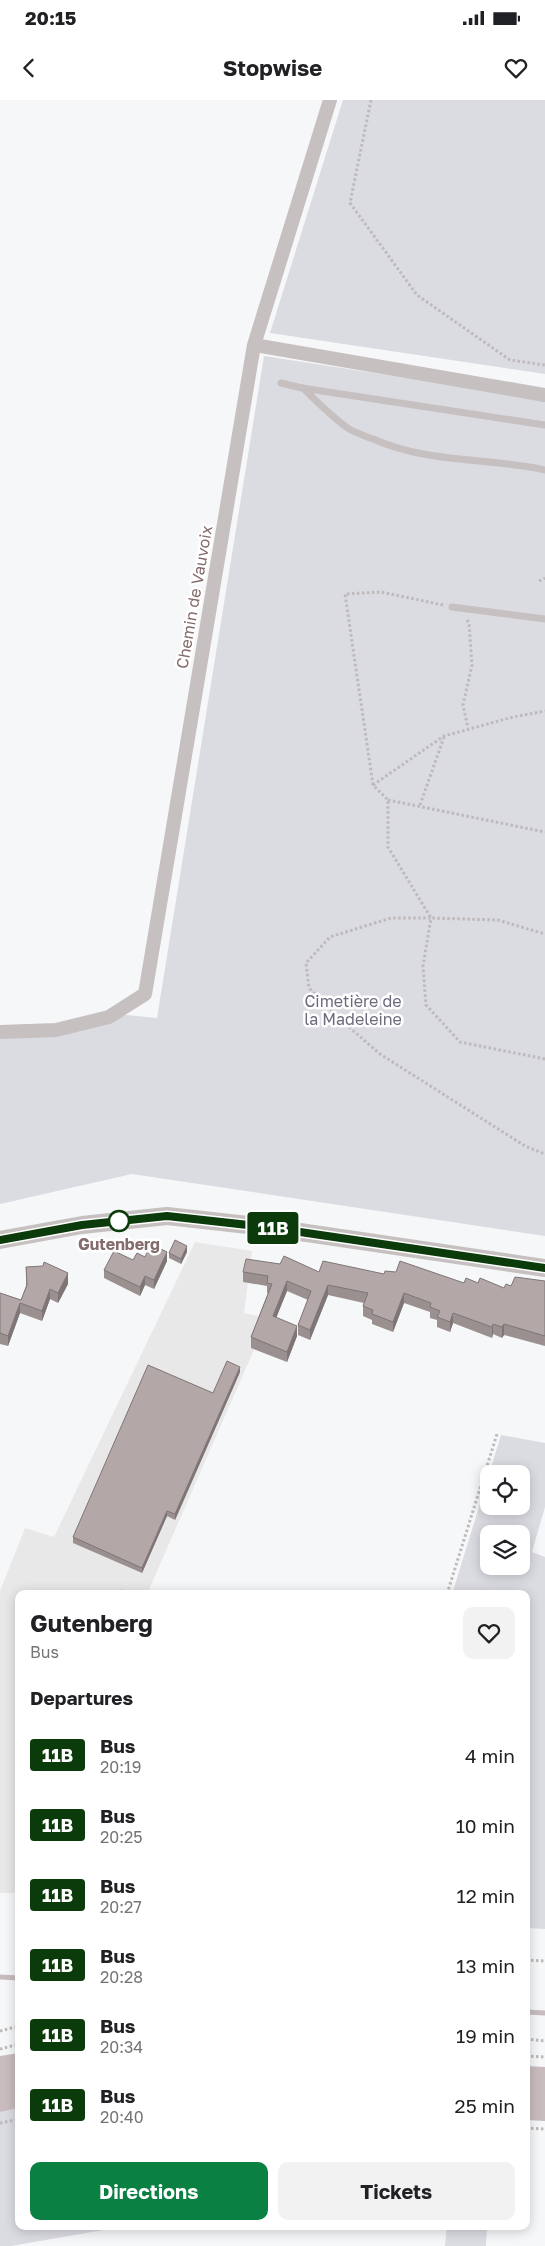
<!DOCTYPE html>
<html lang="en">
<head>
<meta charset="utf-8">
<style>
  body { margin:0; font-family:"Golos Text",sans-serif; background:#f2f2f2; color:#202124; height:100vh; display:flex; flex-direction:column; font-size:19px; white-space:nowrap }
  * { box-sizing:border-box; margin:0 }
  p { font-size:16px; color:#757577 }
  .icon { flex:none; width:28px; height:28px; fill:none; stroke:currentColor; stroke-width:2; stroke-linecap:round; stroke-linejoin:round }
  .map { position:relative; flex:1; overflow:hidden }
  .panel { position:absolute; left:15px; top:1490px; width:515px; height:640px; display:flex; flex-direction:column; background:#fff; border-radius:10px; box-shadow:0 2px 12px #0003 }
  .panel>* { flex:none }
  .badge { padding:0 10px; border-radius:4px; font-size:18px; line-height:32px }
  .buttons { position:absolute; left:480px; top:1365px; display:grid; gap:10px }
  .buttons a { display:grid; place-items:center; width:50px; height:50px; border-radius:10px; background:#fff; box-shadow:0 2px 12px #0003; font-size:25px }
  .map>.badge { position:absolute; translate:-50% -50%; box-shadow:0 0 0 2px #fff }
  h2 { padding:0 15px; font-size:19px; line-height:45px }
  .round { display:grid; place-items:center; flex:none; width:52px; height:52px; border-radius:10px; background:#f2f2f2 }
  .head { display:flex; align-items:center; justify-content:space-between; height:85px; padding:0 15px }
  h1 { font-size:24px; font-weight:700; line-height:38px }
  .cta { display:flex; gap:10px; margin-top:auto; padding:10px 15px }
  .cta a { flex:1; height:58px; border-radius:10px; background:#0b8043; color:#fff; font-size:20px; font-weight:700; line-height:58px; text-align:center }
  .cta a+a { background:#f2f2f2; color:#202124 }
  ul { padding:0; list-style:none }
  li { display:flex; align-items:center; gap:15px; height:70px; padding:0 15px }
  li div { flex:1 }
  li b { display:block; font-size:19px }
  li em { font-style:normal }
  li .badge { min-width:55px; font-weight:700; text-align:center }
  .status { display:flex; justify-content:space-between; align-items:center; height:35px; padding:0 25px; background:#fff; direction:ltr }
  .status svg { height:14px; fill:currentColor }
  header { display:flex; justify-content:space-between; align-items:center; height:65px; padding:0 15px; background:#fff; font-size:22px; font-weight:700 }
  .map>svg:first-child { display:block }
</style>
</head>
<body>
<div class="status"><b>20:15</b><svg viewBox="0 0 49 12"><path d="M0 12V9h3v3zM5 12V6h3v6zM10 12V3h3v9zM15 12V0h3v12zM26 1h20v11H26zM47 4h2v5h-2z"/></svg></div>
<header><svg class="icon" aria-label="back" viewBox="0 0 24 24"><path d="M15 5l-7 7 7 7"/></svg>Stopwise<svg class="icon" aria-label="heart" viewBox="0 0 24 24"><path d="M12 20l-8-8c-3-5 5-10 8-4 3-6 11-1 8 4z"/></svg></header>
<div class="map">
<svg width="545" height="2146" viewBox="0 0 545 2146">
  <rect width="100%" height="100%" fill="#f6f7f8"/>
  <!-- built -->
  <path fill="#e9e8e9" d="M195 1142 252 1151 244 1213 268 1218 147 1494H19V1782L14 1793H0V1491L25 1428 54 1437Z"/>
  <!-- green -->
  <path fill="#dbdbe2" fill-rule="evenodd" d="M343 0H545V274L270 233Z
    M264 256 545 299V1136L132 1074 0 1104V938L47 936 126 915 157 918Z
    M501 1335 545 1343V1407L532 1452 545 1457V1829L526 1828V1494H452L489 1375V1406H521V1374H489ZM489 1434H521V1466H489Z
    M19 2008V2126H127L11 2146H0V2012Z
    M447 2126H487L486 2146H445Z"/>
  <!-- water -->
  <path fill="#c8bcbe" d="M19 1953V2008L0 2012V1956Z
    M526 1966 545 1967V2021L526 2020Z"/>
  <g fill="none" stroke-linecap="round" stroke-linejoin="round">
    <!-- stream -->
    <path stroke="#c8bcbe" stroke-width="5" d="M0 1877 19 1878
      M526 1912 545 1913"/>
    <!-- path -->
    <path stroke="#bfbaba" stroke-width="3" stroke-dasharray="2.5 2.5" stroke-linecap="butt" d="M371 0 350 103 417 195 510 260 545 265
      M539 481 545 478
      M443 505 381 492 345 494 373 685 388 700V747L431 818 498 820 545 834
      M467 520 469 523 472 565 463 605 468 628
      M373 685 444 636 513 617 545 611
      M388 700 545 732
      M420 705 444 637
      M545 959 460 942 426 905 423 866 431 818H391L330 837 306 863 309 888 342 921 380 954 525 1046 545 1054
      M447 1494 497 1334
      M526 1860 545 1861
      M0 1931 19 1926
      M526 1939 545 1941
      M0 1949 19 1944
      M526 1956 545 1957
      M0 2023 19 2019
      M526 2028 545 2029"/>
    <!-- service -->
    <path stroke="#c7c0c0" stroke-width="7" d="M281 283 302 288 545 325
      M303 288C317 302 332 317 349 329 356 333 365 336 373 339 430 364 487 357 545 370
      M452 507 545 519"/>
    <!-- minor -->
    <path stroke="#c7c0c0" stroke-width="14" d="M254 245 545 295
      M0 932 56 930 109 917 145 894 254 245 330 0"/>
    <!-- tertiary -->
    <path stroke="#c7c0c0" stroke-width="18" d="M0 1140 82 1125 167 1116 266 1127 545 1168"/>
  </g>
  <!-- wall -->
  <path fill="#9b9090" d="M187 1152 181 1164 169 1158V1153Z
    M145 1157 167 1161 154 1189 145 1185 140 1196 104 1178V1170Z
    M26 1167 68 1184 58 1203 50 1199 42 1221 20 1213 8 1246 0 1244V1193L21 1200 26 1186Z
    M243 1172H319L384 1174 464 1183H478L504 1188 545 1181V1246L504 1235 502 1238 493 1234 492 1238 453 1223 450 1232 437 1227V1220L430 1218V1212L404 1203 393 1232 372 1224V1220L363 1216V1206L364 1203 328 1195 310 1240 298 1235V1225L308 1200 287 1191 276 1217 297 1236 287 1262 251 1248V1237L268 1193H267V1186L243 1182Z
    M240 1272 175 1420 167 1416 142 1473 73 1443V1437L213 1293Z"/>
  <!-- shaded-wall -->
  <path fill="#7e7576" d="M187 1146V1152L181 1164V1159Z
    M167 1152V1161L154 1189V1180Z
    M68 1173V1184L58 1203V1193Z
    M145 1176V1185L140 1196V1187Z
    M287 1181V1191L273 1226V1216Z
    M328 1185V1195L310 1240V1230Z
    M50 1189V1199L42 1221V1211Z
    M404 1193V1203L393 1232V1222Z
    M20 1203V1213L8 1246V1236Z
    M453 1213V1223L450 1232V1222Z
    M493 1224V1234L492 1238V1227Z
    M504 1224V1235L502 1238V1227Z
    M297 1226V1236L287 1262V1252Z
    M240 1267V1272L175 1420V1414Z
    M167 1411V1416L142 1473V1468Z"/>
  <!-- building -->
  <path fill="#b4a7a8" stroke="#7e7576" d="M175 1140 187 1146 181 1159 169 1153Z
    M151 1144 167 1152 154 1180 145 1176 140 1187 104 1170 114 1151 133 1160 137 1153 145 1157Z
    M284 1156 319 1172 323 1161 384 1174 385 1171 396 1172 400 1161 464 1183 466 1178 478 1183 480 1178 504 1188 506 1184 511 1186 515 1177 545 1181V1236L504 1224 502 1227 493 1224 492 1227 453 1213 450 1222 437 1217 440 1211 430 1207 431 1203 404 1193 393 1222 372 1214 373 1210 363 1206 368 1193 328 1185 310 1230 298 1225 311 1191 287 1181 273 1216 297 1226 287 1252 251 1237 272 1184 267 1183 268 1176 243 1172 246 1159 280 1164Z
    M44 1162 68 1173 58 1193 50 1189 42 1211 20 1203 8 1236 0 1233V1193L21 1200 27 1185 26 1167 43 1166Z
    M227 1261 240 1267 175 1414 167 1411 142 1468 73 1437 148 1265 213 1293Z
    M121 1490 129 1494H119Z"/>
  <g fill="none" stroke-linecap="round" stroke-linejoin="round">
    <!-- line casing -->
    <g stroke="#fff" stroke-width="11">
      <path id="line" d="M0 1140 82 1125 167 1116 266 1127 545 1168"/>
    </g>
    <!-- line -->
    <use href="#line" stroke="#0b3b0b" stroke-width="8"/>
  </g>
  <!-- markers -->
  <circle fill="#fff" stroke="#0b3b0b" stroke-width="2.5" cx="119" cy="1121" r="10"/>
  <g text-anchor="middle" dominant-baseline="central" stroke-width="5" stroke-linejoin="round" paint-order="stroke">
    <!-- street labels -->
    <g font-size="16" fill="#846b6c" stroke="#fff">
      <text transform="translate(194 497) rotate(-80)">Chemin de Vauvoix</text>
    </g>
    <!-- park labels -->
    <g font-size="16" fill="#6f697c" stroke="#fff">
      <text x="353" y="901">Cimetière de<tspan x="353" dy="18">la Madeleine</tspan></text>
    </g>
    <!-- stop labels -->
    <g font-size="16" font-weight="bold" fill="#846b6c" stroke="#fff">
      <text x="119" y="1144">Gutenberg</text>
    </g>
  </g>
</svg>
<div class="buttons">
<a><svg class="icon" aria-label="locate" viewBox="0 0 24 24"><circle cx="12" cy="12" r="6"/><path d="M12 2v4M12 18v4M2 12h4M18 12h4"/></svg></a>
<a><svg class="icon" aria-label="layers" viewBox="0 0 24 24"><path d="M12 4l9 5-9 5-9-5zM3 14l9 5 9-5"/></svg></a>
</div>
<b class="badge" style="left:273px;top:1128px;background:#0b3b0b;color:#fff">11B</b>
<section class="panel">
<div class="head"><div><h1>Gutenberg</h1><p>Bus</p></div><a class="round"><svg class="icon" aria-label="heart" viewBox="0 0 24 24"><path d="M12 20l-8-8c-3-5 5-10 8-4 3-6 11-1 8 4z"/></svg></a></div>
<h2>Departures</h2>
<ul>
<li><span class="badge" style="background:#0b3b0b;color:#fff">11B</span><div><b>Bus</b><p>20:19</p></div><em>4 min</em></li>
<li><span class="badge" style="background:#0b3b0b;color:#fff">11B</span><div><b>Bus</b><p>20:25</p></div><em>10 min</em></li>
<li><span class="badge" style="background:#0b3b0b;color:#fff">11B</span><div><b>Bus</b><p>20:27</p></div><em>12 min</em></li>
<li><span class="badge" style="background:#0b3b0b;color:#fff">11B</span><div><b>Bus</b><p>20:28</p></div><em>13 min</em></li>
<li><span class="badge" style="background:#0b3b0b;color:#fff">11B</span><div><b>Bus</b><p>20:34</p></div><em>19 min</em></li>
<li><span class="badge" style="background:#0b3b0b;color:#fff">11B</span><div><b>Bus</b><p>20:40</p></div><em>25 min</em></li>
</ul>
<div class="cta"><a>Directions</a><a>Tickets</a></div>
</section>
</div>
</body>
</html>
